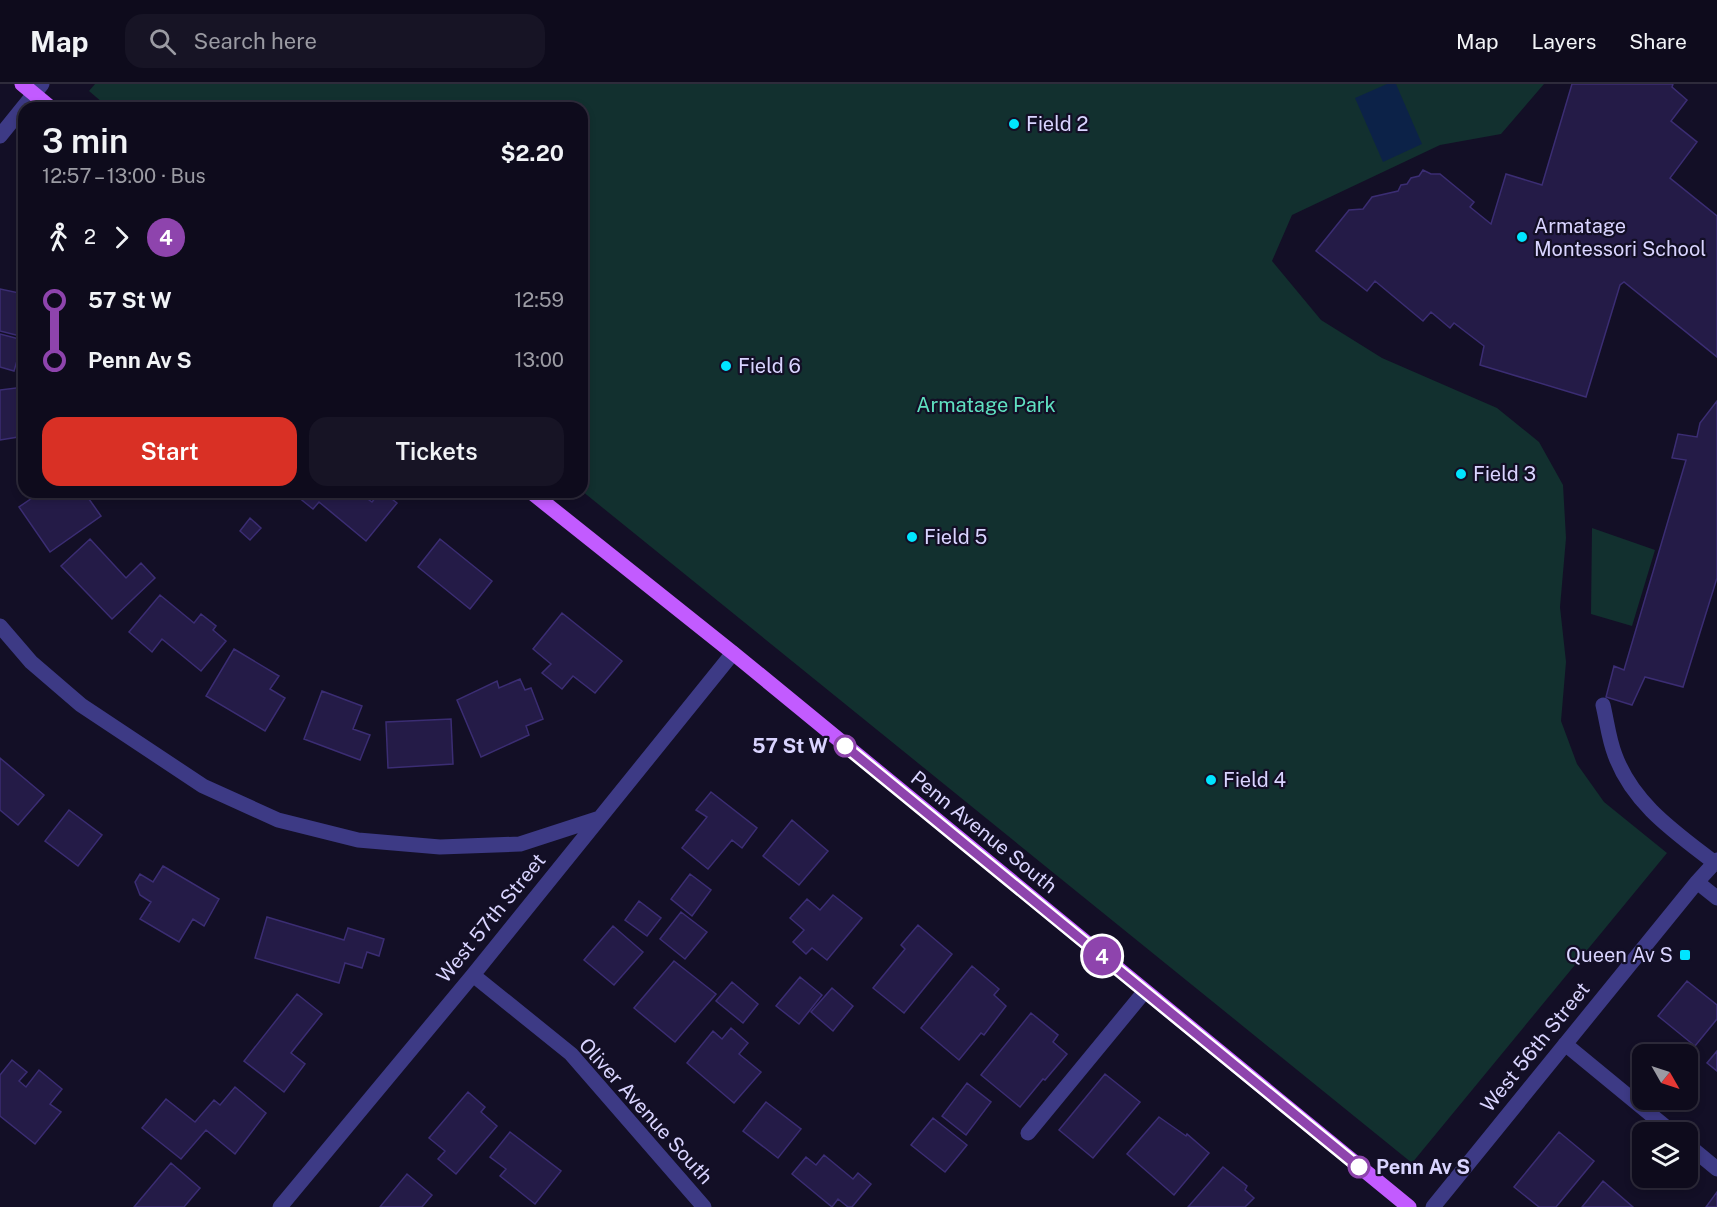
<!DOCTYPE html>
<html lang="en">
<head>
<meta charset="utf-8">
<style>
  body { margin:0; font-family:"Public Sans",sans-serif; background:#171425; color:#f1f3f6; height:100vh; display:flex; flex-direction:column; font-size:22px; white-space:nowrap }
  * { box-sizing:border-box; margin:0 }
  p { font-size:20px; color:#9b9ba3 }
  .icon { flex:none; width:33px; height:33px; fill:none; stroke:currentColor; stroke-width:2; stroke-linecap:round; stroke-linejoin:round }
  .map { position:relative; flex:1; overflow:hidden }
  .details { position:absolute; left:18px; top:18px; width:570px; height:396px; display:flex; flex-direction:column; background:#0e0b1c; border-radius:18px; box-shadow:0 3px 9px #0003,0 0 0 2px #2e2b3b }
  .details>* { flex:none }
  .badge { padding:0 12px; border-radius:20px; font-size:21px; line-height:39px }
  .needle { width:39px; rotate:129deg }
  .tools { position:absolute; left:1632px; top:960px; display:grid; gap:12px }
  .tools a { display:grid; place-items:center; width:66px; height:66px; border-radius:12px; background:#0e0b1c; box-shadow:0 3px 9px #0003,0 0 0 2px #2e2b3b; font-size:30px }
  .map>.badge { position:absolute; translate:-50% -50%; box-shadow:0 0 0 3px #fff }
  .legs { display:flex; align-items:center; gap:9px; height:66px; padding:0 24px; font-size:20px }
  .legs p { margin-inline-start:auto }
  .summary { display:flex; align-items:center; justify-content:space-between; height:102px; padding:0 24px }
  h1 { font-size:33px; font-weight:600; line-height:45px }
  .action { display:flex; gap:12px; margin-top:auto; padding:12px 24px }
  .action a { flex:1; height:69px; border-radius:18px; background:#d93025; color:#fff; font-size:24px; font-weight:600; line-height:69px; text-align:center }
  .action a+a { background:#171425; color:#f1f3f6 }
  ul { padding:0 24px; list-style:none }
  li { display:flex; align-items:center; gap:21px; height:60px; font-size:22px }
  li i { display:grid; place-items:center; width:9px; height:100%; margin:0 8px; background:currentColor }
  li i::after { content:''; width:15px; height:15px; margin:-8px; border:4px solid; border-radius:50%; background:#0e0b1c }
  li p { margin-inline-start:auto }
  li:first-child i { background:linear-gradient(#0000 50%,currentColor 0) }
  li:last-child i { background:linear-gradient(currentColor 50%,#0000 0) }
  header { display:flex; align-items:center; gap:36px; box-sizing:border-box; height:84px; padding:0 30px; background:#0e0b1c; border-bottom:2px solid #2e2b3b }
  header strong { font-size:28px }
  nav { display:flex; gap:33px; margin-inline-start:auto; font-size:21px }
  .search { width:420px; height:54px; background:#171425; display:flex; align-items:center; gap:15px; box-sizing:border-box; padding:0 21px; border-radius:18px; color:#9b9ba3; font-size:22px }
  .map>svg:first-child { display:block }
</style>
</head>
<body>
<header>
<strong>Map</strong>
<div class="search"><svg class="icon" aria-label="search" viewBox="0 0 24 24"><circle cx="10" cy="10" r="6"/><path d="M15 15l6 6"/></svg>Search here</div>
<nav><a>Map</a><a>Layers</a><a>Share</a></nav>
</header>
<div class="map">
<svg width="1717" height="1123" viewBox="0 0 1717 1123">
  <rect width="100%" height="100%" fill="#130f26"/>
  <!-- green -->
  <path fill="#12302f" d="M95 0H1544L1501 50 1440 61 1292 131 1272 177 1321 236 1382 274 1497 324 1539 358 1563 401 1566 454 1560 523 1566 578 1561 637 1577 680 1604 718 1667 769 1412 1079 582 407V24H109L89 7Z
    M1592 444 1655 466 1632 542 1591 530Z"/>
  <!-- water -->
  <path fill="#0c2248" d="M1387 0H1396L1422 60 1383 78 1355 14Z"/>
  <!-- building -->
  <path fill="#241b47" stroke="#3b2d73" stroke-width="1.5" d="M1572 0H1673L1672 3 1687 16 1671 37 1697 58 1670 94 1717 132V273L1624 198 1620 201 1586 313 1480 281 1484 262 1454 239 1450 244 1431 228 1423 237 1375 197 1367 207 1316 167 1349 126 1363 125 1372 113 1398 107 1401 101 1407 100 1411 94 1419 92 1423 86 1431 90H1440L1474 118 1470 123 1491 140 1506 90 1542 101Z
    M0 205 24 210V253L0 247Z
    M0 250 23 256 14 287 0 283Z
    M24 303V352L0 356V306Z
    M1717 317V494L1683 603 1645 593 1632 621 1606 613 1614 582 1624 586 1686 376 1672 374 1678 350 1697 353 1700 339Z
    M41 408H84L101 432 50 468 19 423Z
    M302 408H358L372 418 380 408H383L397 419 366 457 319 418 313 425 298 413Z
    M250 434 261 444 250 456 240 447Z
    M90 455 126 494 141 479 155 494 112 535 61 482Z
    M440 455 492 497 470 525 418 483Z
    M160 511 194 539 201 530 216 542 213 546 226 557 201 587 162 555 152 568 129 548Z
    M562 529 622 577 595 609 573 592 562 605 542 589 551 580 533 565Z
    M234 565 279 592 270 605 285 614 265 647 206 612Z
    M520 595 525 606 531 604 543 635 526 642 529 651 481 673 457 616 497 597 499 604Z
    M322 607 362 622 353 645 370 651 360 676 304 655Z
    M451 635 453 680 388 684 386 638Z
    M0 674 44 711 18 741 0 726Z
    M711 708 757 744 742 764 732 756 708 785 682 764 707 733 696 726Z
    M69 726 102 751 78 782 45 757Z
    M792 736 828 767 799 801 763 772Z
    M163 782 219 815 204 842 193 835 179 858 140 835 151 818 140 811 135 798 140 790 153 798Z
    M690 790 711 806 692 832 671 815Z
    M833 811 862 834 827 876 812 864 806 870 793 858 804 846 790 834 807 815 820 826Z
    M639 817 661 834 647 852 625 836Z
    M681 828 707 848 685 875 660 855Z
    M267 833 344 856 348 844 384 855 379 872 367 868 362 884 345 879 339 899 255 874Z
    M918 841 952 870 904 929 873 904 905 865 901 861Z
    M613 842 643 868 614 901 584 876Z
    M674 877 716 910 675 958 634 924Z
    M972 882 999 905 994 911 1006 922 984 951 981 949 959 976 921 944Z
    M800 893 822 911 799 940 776 922Z
    M1687 897 1717 921V935L1695 962 1658 932Z
    M732 898 758 920 743 939 716 917Z
    M832 904 853 922 833 947 811 928Z
    M297 910 322 930 291 969 305 980 284 1008 244 977Z
    M1031 929 1058 951 1053 958 1067 970 1045 996 1043 995 1020 1023 981 991Z
    M731 944 748 959 739 970 761 988 734 1019 687 979 713 947 722 955Z
    M1717 967V987L1707 979Z
    M12 976 27 988 19 997 26 1003 39 986 62 1005 50 1020 61 1028 35 1060 0 1032V991Z
    M1105 990 1140 1018 1093 1074 1059 1046Z
    M967 999 991 1018 966 1051 942 1032Z
    M235 1003 266 1029 235 1070 206 1046 181 1075 142 1044 166 1015 195 1038 214 1016 220 1021Z
    M468 1008 485 1023 481 1028 497 1042 456 1090 438 1075 445 1067 429 1054Z
    M766 1018 801 1045 778 1074 743 1047Z
    M1159 1033 1186 1052 1187 1050 1209 1069 1174 1111 1127 1070Z
    M933 1034 967 1061 945 1088 911 1061Z
    M510 1048 561 1087 535 1120 500 1092 506 1085 490 1073Z
    M1559 1048 1594 1077 1556 1123H1539L1514 1103Z
    M824 1071 853 1095 858 1089 871 1100 852 1123H848L838 1115 832 1123 792 1090 806 1073 816 1081Z
    M171 1079 200 1104 184 1123H134Z
    M1223 1083 1247 1102 1245 1106 1254 1114 1245 1123H1188Z
    M407 1090 432 1111 422 1123H380Z
    M1603 1097 1633 1123H1582Z
    M1717 1108V1123H1706Z"/>
  <g fill="none" stroke-linecap="round" stroke-linejoin="round">
    <!-- minor -->
    <path stroke="#3d3a85" stroke-width="15" d="M0 52 42 0
      M0 542 31 578 81 621 203 702 278 736 358 756 440 763 520 760 597 735
      M1603 621C1607 638 1609 656 1615 671 1633 720 1675 748 1715 779
      M1697 798 1717 814
      M473 891 571 970 704 1123
      M1565 960 1672 1048
      M1028 1049 1145 907
      M1688 1061 1717 1085
      M280 1123 473 891 733 569
      M1433 1123 1697 798 1717 776"/>
    <!-- major -->
    <path stroke="#c25bff" stroke-width="15" d="M22 0 51 24
      M531 408 733 569 1409 1123"/>
  </g>
  <g fill="none" stroke-linecap="round" stroke-linejoin="round">
    <!-- line-1 casing -->
    <g stroke="#fff" stroke-width="14">
      <path id="line-1" d="M845 662 1359 1083"/>
    </g>
    <!-- line-1 -->
    <use href="#line-1" stroke="#8e44ad" stroke-width="9"/>
  </g>
  <!-- markers -->
  <g fill="#00e5ff" stroke="#130f26" stroke-width="2">
    <circle cx="1014" cy="40" r="6"/>
    <circle cx="1522" cy="153" r="6"/>
    <circle cx="726" cy="282" r="6"/>
    <circle cx="1461" cy="390" r="6"/>
    <circle cx="912" cy="453" r="6"/>
    <circle cx="1211" cy="696" r="6"/>
    <rect x="1679" y="865" width="12" height="12" rx="3"/>
  </g>
  <g fill="#fff" stroke="#8e44ad" stroke-width="3">
    <circle cx="845" cy="662" r="10"/>
    <circle cx="1359" cy="1083" r="10"/>
  </g>
  <g text-anchor="middle" dominant-baseline="central" stroke-width="4.5" stroke-linejoin="round" paint-order="stroke">
    <!-- poi labels -->
    <g font-size="20" fill="#d9d4ff" stroke="#130f26" text-anchor="start">
      <text x="1026" y="40">Field 2</text>
      <text x="1534" y="142">Armatage<tspan x="1534" dy="23">Montessori School</tspan></text>
      <text x="738" y="282">Field 6</text>
      <text x="1473" y="390">Field 3</text>
      <text x="924" y="453">Field 5</text>
      <text x="1223" y="696">Field 4</text>
      <text x="1673" y="871" text-anchor="end">Queen Av S</text>
    </g>
    <!-- park labels -->
    <g font-size="20" fill="#5fe0c0" stroke="#130f26">
      <text x="986" y="321">Armatage Park</text>
    </g>
    <!-- stop labels -->
    <g font-size="20" font-weight="bold" fill="#d9d4ff" stroke="#130f26" text-anchor="end">
      <text x="828" y="662">57 St W</text>
      <text x="1376" y="1083" text-anchor="start">Penn Av S</text>
    </g>
    <!-- street labels -->
    <g font-size="20" fill="#d9d4ff" stroke="#130f26">
      <text transform="translate(984 748) rotate(39)">Penn Avenue South</text>
      <text transform="translate(491 834) rotate(-51)">West 57th Street</text>
      <text transform="translate(1535 963) rotate(-51)">West 56th Street</text>
      <text transform="translate(646 1027) rotate(48)">Oliver Avenue South</text>
    </g>
  </g>
</svg>
<div class="tools">
<a><svg class="needle" viewBox="-14 -14 28 28"><path d="M0-13l5 13h-10z" fill="#e53935"/><path d="M0 13l5-13h-10z" fill="#9b9ba3"/></svg></a>
<a><svg class="icon" aria-label="layers" viewBox="0 0 24 24"><path d="M12 4l9 5-9 5-9-5zM3 14l9 5 9-5"/></svg></a>
</div>
<b class="badge" style="left:1102px;top:872px;background:#8e44ad;color:#fff">4</b>
<section class="details">
<div class="summary"><div><h1>3 min</h1><p>12:57 – 13:00 · Bus</p></div><b>$2.20</b></div>
<div class="legs"><svg class="icon" aria-label="walk" viewBox="0 0 24 24"><circle cx="13" cy="4" r="2"/><path d="M13 8l-2 6 4 7M11 14l-3 7M7 12l3-4h3l4 4"/></svg>2<svg class="icon" aria-label="forward" viewBox="0 0 24 24"><path d="M9 5l7 7-7 7"/></svg><b class="badge" style="background:#8e44ad;color:#fff">4</b></div>
<ul>
<li><i style="color:#8e44ad"></i><b>57 St W</b><p>12:59</p></li>
<li><i style="color:#8e44ad"></i><b>Penn Av S</b><p>13:00</p></li>
</ul>
<div class="action"><a>Start</a><a>Tickets</a></div>
</section>
</div>
</body>
</html>
